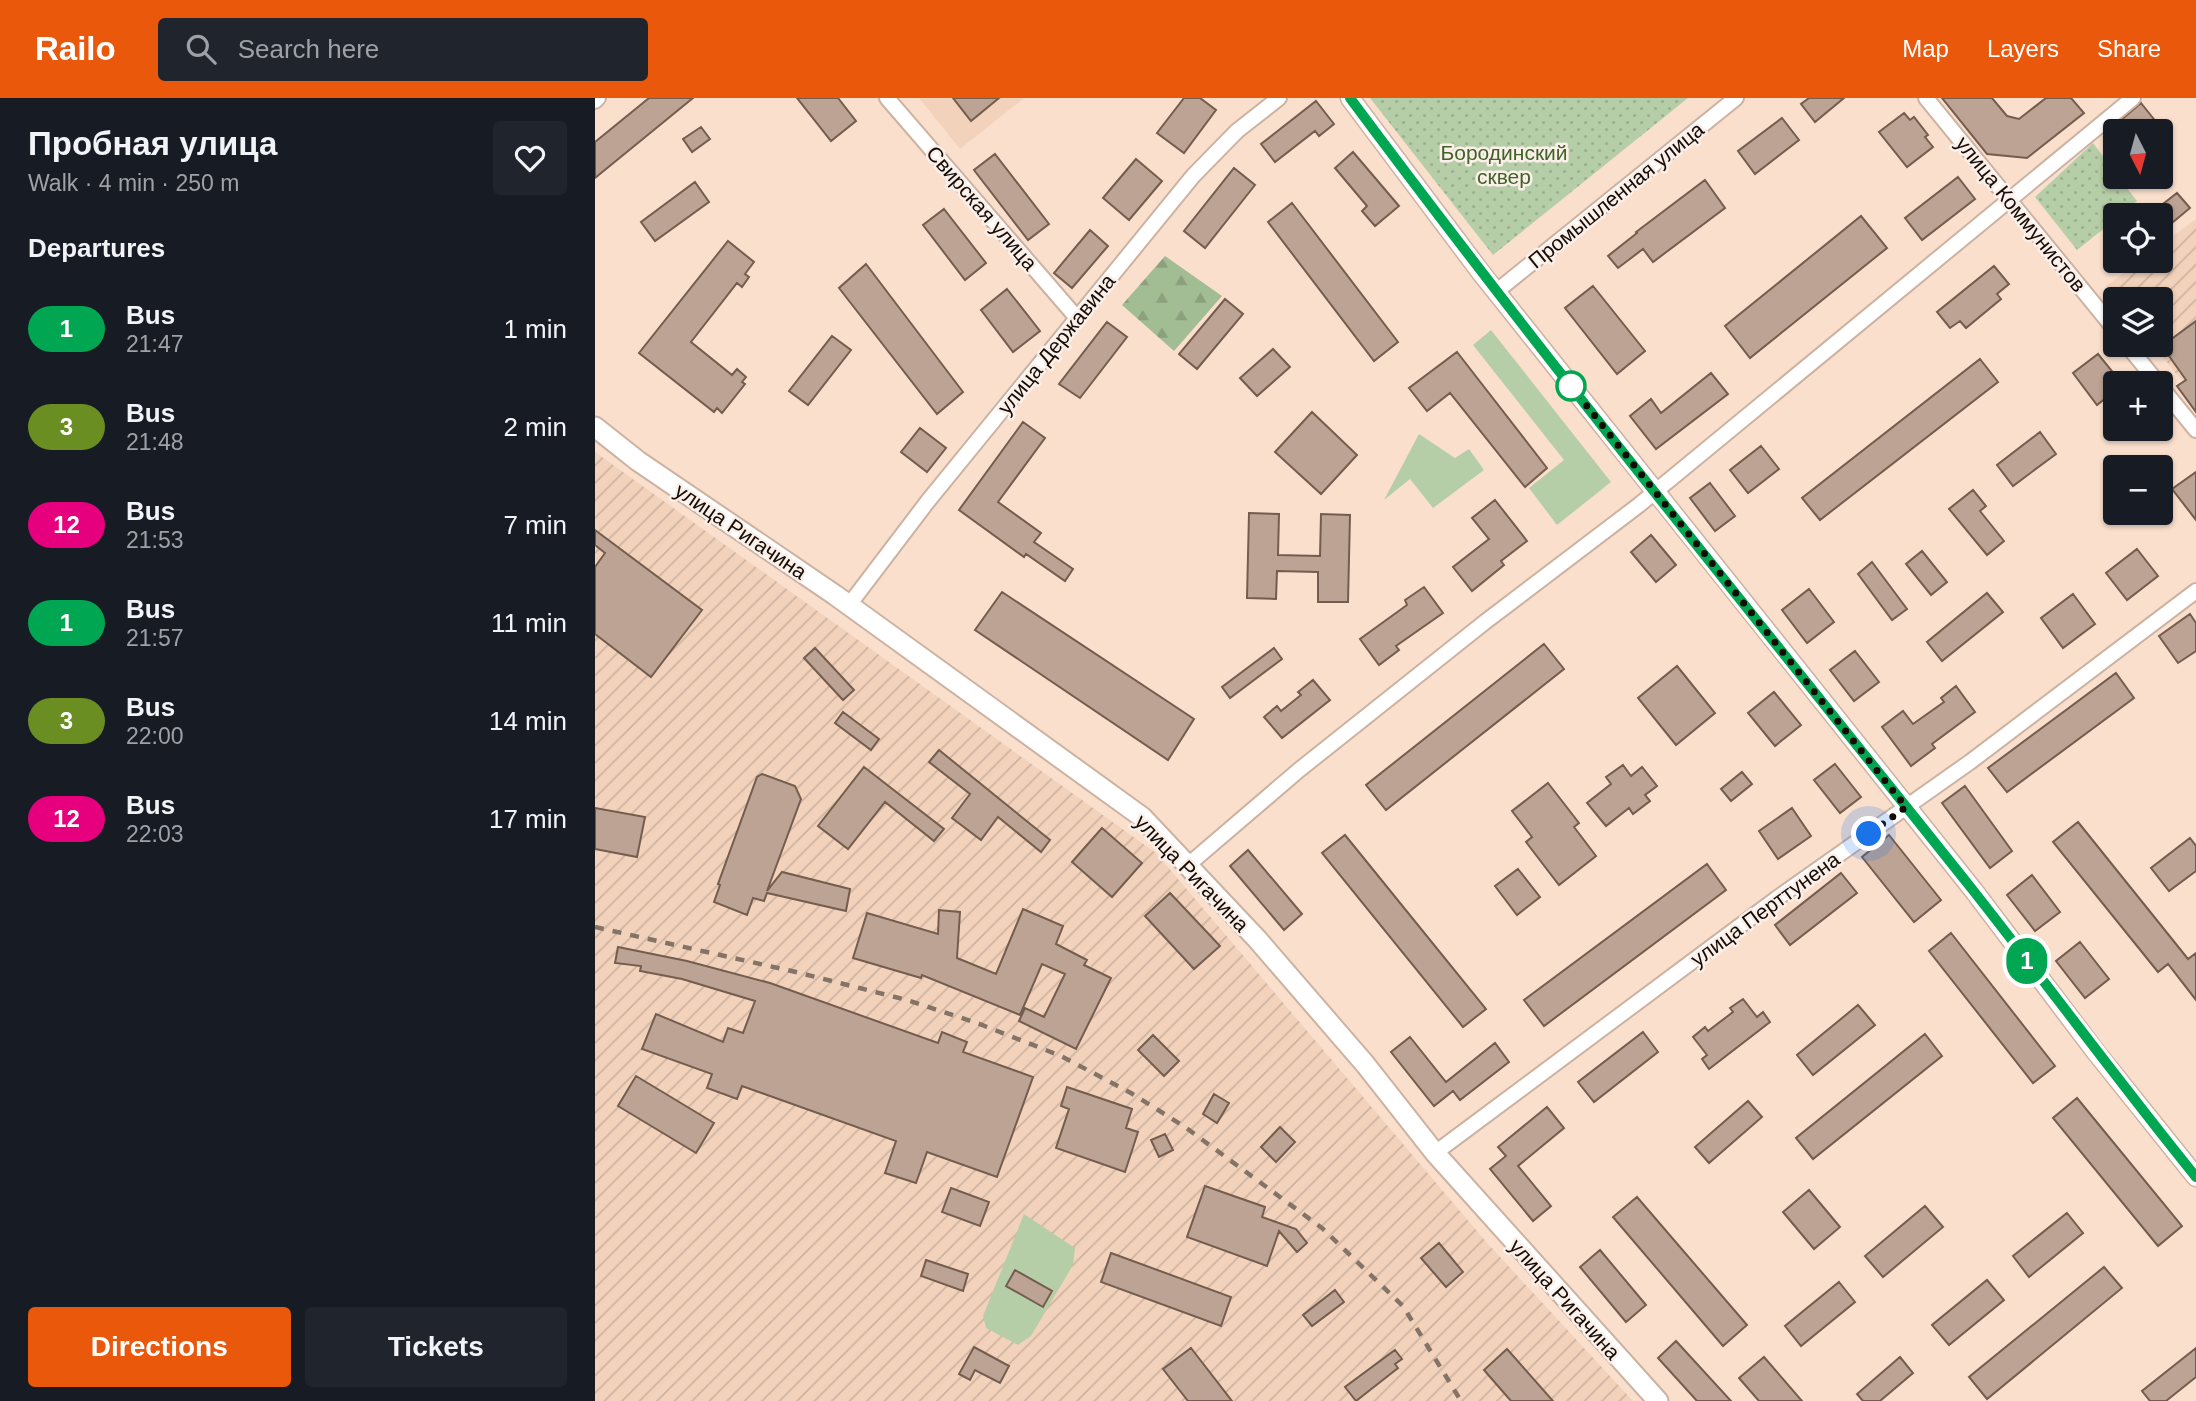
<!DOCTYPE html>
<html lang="en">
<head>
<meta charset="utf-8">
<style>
  body { margin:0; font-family:Arial,sans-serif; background:#20242c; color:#f1f3f6; height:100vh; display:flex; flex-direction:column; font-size:26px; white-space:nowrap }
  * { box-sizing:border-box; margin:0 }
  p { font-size:23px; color:#9ea1a6 }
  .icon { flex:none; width:38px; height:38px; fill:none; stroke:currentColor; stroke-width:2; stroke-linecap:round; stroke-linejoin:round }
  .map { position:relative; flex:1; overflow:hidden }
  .drawer { display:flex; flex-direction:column; background:#171b24; width:595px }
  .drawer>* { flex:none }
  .badge { padding:0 14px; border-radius:23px; font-size:24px; line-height:46px }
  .needle { width:46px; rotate:174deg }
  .fabs { position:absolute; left:1508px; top:21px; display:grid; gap:14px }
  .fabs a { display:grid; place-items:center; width:70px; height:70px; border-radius:7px; background:#171b24; box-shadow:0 2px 5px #0004; font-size:35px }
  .you { position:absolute; width:35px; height:35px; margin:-18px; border:5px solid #fff; border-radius:50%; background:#1a73e8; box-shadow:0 0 0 10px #1a73e833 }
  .map>.badge { position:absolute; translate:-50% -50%; box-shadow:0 0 0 4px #fff }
  h2 { padding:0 28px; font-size:26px; line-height:63px }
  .round { display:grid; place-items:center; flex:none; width:74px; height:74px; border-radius:7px; background:#20242c }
  .head { display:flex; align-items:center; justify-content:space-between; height:119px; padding:0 28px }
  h1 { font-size:33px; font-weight:700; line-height:52px }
  .primary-button { display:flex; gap:14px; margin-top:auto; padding:14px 28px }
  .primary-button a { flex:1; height:80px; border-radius:7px; background:#ea580c; color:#fff; font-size:28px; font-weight:700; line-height:80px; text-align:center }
  .primary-button a+a { background:#20242c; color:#f1f3f6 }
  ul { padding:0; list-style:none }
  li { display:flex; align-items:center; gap:21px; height:98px; padding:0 28px }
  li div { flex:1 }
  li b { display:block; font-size:26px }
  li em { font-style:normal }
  li .badge { min-width:77px; font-weight:700; text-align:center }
  header { display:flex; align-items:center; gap:42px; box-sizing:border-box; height:98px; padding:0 35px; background:#ea580c; color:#fff }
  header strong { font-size:33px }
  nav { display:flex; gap:38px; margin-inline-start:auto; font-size:24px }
  .search { width:490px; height:63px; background:#20242c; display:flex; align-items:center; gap:18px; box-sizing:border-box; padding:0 24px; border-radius:7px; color:#9ea1a6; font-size:26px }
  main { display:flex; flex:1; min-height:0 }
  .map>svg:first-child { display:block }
</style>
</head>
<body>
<header>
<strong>Railo</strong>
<div class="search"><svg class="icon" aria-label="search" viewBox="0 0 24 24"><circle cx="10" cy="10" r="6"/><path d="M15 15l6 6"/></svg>Search here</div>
<nav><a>Map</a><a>Layers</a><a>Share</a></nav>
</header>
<main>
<section class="drawer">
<div class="head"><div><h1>Пробная улица</h1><p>Walk · 4 min · 250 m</p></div><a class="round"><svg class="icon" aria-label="heart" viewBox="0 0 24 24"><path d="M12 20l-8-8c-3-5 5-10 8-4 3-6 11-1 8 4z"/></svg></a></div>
<h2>Departures</h2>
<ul>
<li><span class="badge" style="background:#00a651;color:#fff">1</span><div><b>Bus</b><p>21:47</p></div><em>1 min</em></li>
<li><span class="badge" style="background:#6b8e23;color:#fff">3</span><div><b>Bus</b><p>21:48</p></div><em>2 min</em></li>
<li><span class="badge" style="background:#e6007e;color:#fff">12</span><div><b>Bus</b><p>21:53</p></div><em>7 min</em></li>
<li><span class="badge" style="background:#00a651;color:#fff">1</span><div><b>Bus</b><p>21:57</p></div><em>11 min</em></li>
<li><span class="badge" style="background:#6b8e23;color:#fff">3</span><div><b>Bus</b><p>22:00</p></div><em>14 min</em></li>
<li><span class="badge" style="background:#e6007e;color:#fff">12</span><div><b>Bus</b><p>22:03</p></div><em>17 min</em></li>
</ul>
<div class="primary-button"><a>Directions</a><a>Tickets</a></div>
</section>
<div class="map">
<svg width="1601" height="1303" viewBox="0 0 1601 1303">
  <defs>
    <pattern id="industrial-furrows" width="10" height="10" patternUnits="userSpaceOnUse" patternTransform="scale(1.75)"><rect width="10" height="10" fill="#f3d2bc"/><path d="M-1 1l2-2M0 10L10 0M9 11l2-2" fill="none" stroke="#cfb3a0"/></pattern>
    <pattern id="forest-firs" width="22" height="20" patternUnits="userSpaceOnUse" patternTransform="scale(1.75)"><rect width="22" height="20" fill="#a2bc93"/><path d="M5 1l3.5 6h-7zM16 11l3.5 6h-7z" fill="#8ba07d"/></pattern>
    <pattern id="park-dots" width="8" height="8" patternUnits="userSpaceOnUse" patternTransform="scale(1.75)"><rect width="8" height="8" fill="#b6cea8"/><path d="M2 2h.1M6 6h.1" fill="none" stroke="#9cb08f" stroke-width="1.8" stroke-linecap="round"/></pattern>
  </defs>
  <rect width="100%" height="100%" fill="#fadfcd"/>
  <!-- built -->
  <path fill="#f3d2bc" d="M324 0H429L365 51Z"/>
  <!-- industrial -->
  <path fill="url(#industrial-furrows)" d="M1601 121V300L1558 247H1566V201H1522L1511 188 1545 163H1566V147Z
    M0 354 561 755 893 1146 1038 1303H0Z"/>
  <!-- grass -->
  <path fill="#b6cea8" d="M896 232 1016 384 962 427 934 390 969 362 878 247Z
    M824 336 860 360 874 351 889 372 838 410 815 381 789 402Z
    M429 1116 480 1150 478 1167 436 1238 423 1247 391 1230 388 1218Z"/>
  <!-- forest -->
  <path fill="url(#forest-firs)" d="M570 158 627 198 579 253 527 207Z"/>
  <!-- park -->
  <path fill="url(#park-dots)" d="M775 0H1093L898 157Z
    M1498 45 1521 75V79H1523L1542 103 1525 117H1521V121L1482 152 1440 99Z"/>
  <!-- building -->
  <path fill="#bda393" stroke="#745d4e" stroke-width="2" d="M54 0H98L0 80V44Z
    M202 0H243L261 23 236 43Z
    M358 0H404L376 23Z
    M589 0H605L621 12 589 55 562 35Z
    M1214 0H1249L1220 24 1206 6Z
    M1347 0H1397L1412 18 1424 21 1451 0H1476L1489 15 1432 60 1392 56Z
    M721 3 739 26 724 38 720 33 680 64 666 46Z
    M1546 5 1562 25 1552 33H1513Z
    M1309 15 1315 22 1319 19 1333 37 1330 39 1338 49 1312 69 1284 34Z
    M1187 20 1204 42 1160 76 1143 53Z
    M106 29 115 41 97 54 88 41Z
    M758 54 804 108 780 128 767 113 772 108 740 70Z
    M400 56 454 126 433 142 379 72Z
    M541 61 567 83 534 122 508 100Z
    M639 70 660 87 610 150 589 133Z
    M1363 79 1380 101 1327 142 1310 120Z
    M1110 82 1130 110 1058 164 1048 151 1023 170 1013 158 1042 135 1041 134Z
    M100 84 114 104 60 143 46 124Z
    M1582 95 1595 110 1566 134V117H1554Z
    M697 105 803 244 779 263 673 124Z
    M349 111 391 165 370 182 328 127Z
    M1266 118 1292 150 1155 260 1130 228Z
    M495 132 513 148 477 190 459 175Z
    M133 143 159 164 150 176 154 179 147 189 142 185 96 244 137 277 142 271 151 279 147 284 150 286 127 315 122 310 119 314 44 255Z
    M271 166 368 294 342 316 244 190Z
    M1399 168 1414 186 1402 196 1406 201 1371 230 1365 223 1355 230 1342 214Z
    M998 188 1050 253 1022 276 970 210Z
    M412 191 445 233 418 254 386 212Z
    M630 201 648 216 602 271 584 256Z
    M1601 223V314L1582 288 1591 282 1567 248Z
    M512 224 532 239 485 300 464 286Z
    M237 238 256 252 213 307 194 293Z
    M678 251 695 269 662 298 645 280Z
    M862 254 952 370 930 389 855 295 832 313 814 290Z
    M1503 256 1521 278V292L1502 307 1478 275Z
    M1385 261 1403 284 1225 422 1207 400Z
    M1116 275 1133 296 1061 351 1035 318 1056 301 1066 315Z
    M717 314 762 357 726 396 680 354Z
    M428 324 450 340 403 404 446 435 439 444 478 471 470 483 431 456 429 459 364 412Z
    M325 330 351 350 332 374 306 354Z
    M1445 334 1461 356 1418 388 1402 367Z
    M1166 348 1184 371 1153 395 1135 372Z
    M1601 374V422L1577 391Z
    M1115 385 1140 418 1120 433 1095 400Z
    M1378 392 1391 408 1385 413 1409 443 1392 457 1354 411Z
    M900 402 932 443 906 463 909 467 877 493 858 469 894 441 877 420Z
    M654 415 684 416 683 457 725 458 726 416 755 417 753 504H723V474L682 473 681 501 652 500Z
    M0 432 107 512 56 579 0 536V469L10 455 0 447Z
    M1056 437 1081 467 1061 484 1036 454Z
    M1542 451 1563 478 1532 502 1511 475Z
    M1327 453 1352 484 1336 497 1311 466Z
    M1277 464 1312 511 1297 522 1263 476Z
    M829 489 848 515 801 548 804 552 784 567 765 541 812 507 810 502Z
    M1214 491 1239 524 1212 545 1187 512Z
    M407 494 599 621 573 662 380 532Z
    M1392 495 1408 514 1347 563 1332 544Z
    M1478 496 1500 526 1468 550 1446 520Z
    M1595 516 1601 525V553L1583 565 1564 538Z
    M949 546 969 571 791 712 771 687Z
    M220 550 259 592 248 602 209 560Z
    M679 550 687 561 635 600 627 589Z
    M1260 553 1284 584 1259 603 1235 572Z
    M1082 568 1120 615 1081 647 1043 600Z
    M1521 575 1539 600 1412 694 1393 670Z
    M718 582 735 602 687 640 669 619 682 608 686 613 706 597 703 594Z
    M1361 588 1380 614 1337 646 1340 650 1316 668 1287 629 1308 613 1318 626 1349 604 1346 600Z
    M1179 594 1206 627 1180 648 1153 615Z
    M248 614 284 641 276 652 240 625Z
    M344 652 455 742 446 754 403 719 386 742 357 720 375 696 334 664Z
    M1240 666 1266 699 1245 715 1219 682Z
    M1028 667 1036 678 1047 669 1062 688 1050 697 1055 703 1038 716 1034 710 1011 728 992 705 1016 686 1011 679Z
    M269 669 349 731 339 743 290 704 253 751 223 728Z
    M1147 674 1157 686 1136 703 1126 691Z
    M167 676 200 688 206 701 172 793 187 774 255 791 251 813 172 795 169 803 158 800 152 817 119 804 125 787 123 786 162 679Z
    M953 685 984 725 979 729 1001 758 964 787 931 744 937 739 917 713Z
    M1370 688 1417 753 1395 770 1347 705Z
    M0 710 50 719 42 759 0 751Z
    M1197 710 1216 738 1183 761 1164 733Z
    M1483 724 1593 861 1601 855V902L1573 866 1563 874 1458 744Z
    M507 730 547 765 517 799 477 764Z
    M750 737 891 911 868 929 727 755Z
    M1294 737 1346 802 1319 824 1267 759Z
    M1595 740 1601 748V773L1574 793 1556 770Z
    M653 752 707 816 689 832 635 768Z
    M1112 766 1131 792 949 928 929 902Z
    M923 771 945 799 922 817 900 788Z
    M1246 775 1262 795 1195 847 1180 827Z
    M1437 777 1465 814 1440 833 1412 797Z
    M575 795 625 848 599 871 550 818Z
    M428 811 468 828 461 846 492 862 489 867 516 880 481 951 424 923 430 910 449 919 470 876 447 866 425 917 327 877 326 880 258 860 272 815 343 836 344 812 365 814 362 860 401 876Z
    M1356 835 1460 968 1438 985 1334 853Z
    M1485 844 1514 881 1490 900 1461 863Z
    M23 849 92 863 175 885 343 945 347 934 372 944 368 954 438 979 402 1079 332 1054 321 1085 290 1075 301 1043 147 988 142 1001 112 990 117 976 47 951 61 916 128 944 133 930 148 935 160 903 87 881 45 873 46 868 20 865Z
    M1148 901 1162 919 1168 914 1175 924 1114 971 1107 961 1112 957 1098 939 1110 929 1113 933 1138 914 1135 910Z
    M1263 907 1280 927 1218 977 1202 957Z
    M1048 934 1063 954 999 1004 983 984Z
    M1330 936 1347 958 1218 1061 1201 1040Z
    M558 937 584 963 569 978 543 952Z
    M815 939 851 984 900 945 914 964 865 1002 858 993 839 1008 796 954Z
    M41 978 119 1025 101 1055 23 1008Z
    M472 989 537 1011 531 1030 543 1034 530 1074 461 1050 474 1011 466 1008Z
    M619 996 634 1005 622 1025 608 1016Z
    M1482 1000 1587 1128 1563 1148 1458 1020Z
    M1153 1003 1167 1019 1114 1065 1100 1049Z
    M952 1009 969 1030 923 1068 956 1108 938 1123 895 1071 911 1058 903 1049Z
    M685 1029 700 1044 681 1064 666 1049Z
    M570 1036 578 1052 564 1059 556 1042Z
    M610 1088 670 1109 667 1119 701 1131 712 1145 702 1154 684 1133 672 1168 592 1139Z
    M356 1090 394 1104 385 1128 347 1114Z
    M1214 1092 1245 1129 1219 1151 1188 1114Z
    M1042 1099 1152 1227 1128 1248 1018 1119Z
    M1330 1108 1348 1129 1288 1179 1270 1158Z
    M1472 1115 1488 1135 1434 1179 1418 1158Z
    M844 1145 868 1174 851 1189 826 1160Z
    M1005 1152 1051 1207 1031 1224 985 1169Z
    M516 1155 636 1199 626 1228 506 1184Z
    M331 1162 373 1176 368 1193 326 1178Z
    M1509 1169 1527 1190 1392 1301 1374 1279Z
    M420 1172 457 1193 448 1209 411 1188Z
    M1392 1182 1409 1202 1354 1247 1337 1227Z
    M1244 1184 1260 1204 1206 1248 1190 1228Z
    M740 1192 749 1204 717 1228 708 1217Z
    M1081 1243 1136 1303H1102L1063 1260Z
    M379 1249 414 1268 405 1285 380 1272 375 1282 364 1276Z
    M596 1250 637 1303H593L568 1271Z
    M1601 1250V1279L1571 1303H1555L1547 1293Z
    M912 1251 958 1303H916L889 1272Z
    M800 1252 807 1261 800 1266 803 1270 761 1303 750 1289Z
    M1169 1259 1207 1303H1164L1144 1280Z
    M1305 1259 1318 1275 1285 1303H1268L1262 1296Z"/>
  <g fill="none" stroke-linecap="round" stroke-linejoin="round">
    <!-- minor casing -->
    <g stroke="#ccb2a1" stroke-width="18">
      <path id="minor" d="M292 0 482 220
        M1331 0 1521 233
        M0 3 3 0
        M902 193 1141 0
        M1532 247 1563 285
        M1566 289 1601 332
        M254 507 333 403 598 78 642 33 684 0
        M593 767 704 672 890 524 1044 407 1538 0
        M840 1055 1181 801 1375 664 1601 493"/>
    </g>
    <!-- tertiary casing -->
    <g stroke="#ccb2a1" stroke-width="21">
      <path id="tertiary" d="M755 0 887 176 1379 793 1500 953 1601 1079"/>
    </g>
    <!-- secondary casing -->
    <g stroke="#ccb2a1" stroke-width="23">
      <path id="secondary" d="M0 329 43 363 240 497 547 719 662 841 770 966 840 1055 1063 1303"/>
    </g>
    <!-- minor -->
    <use href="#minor" stroke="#fff" stroke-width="14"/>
    <!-- tertiary -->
    <use href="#tertiary" stroke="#fff" stroke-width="18"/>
    <!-- secondary -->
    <use href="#secondary" stroke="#fff" stroke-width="19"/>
    <!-- rail -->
    <path stroke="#847367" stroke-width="4.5" stroke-dasharray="9 9" stroke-linecap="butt" d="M0 829 201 874 312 902 382 925 466 958 536 995 590 1029 727 1130 808 1208 866 1303"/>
  </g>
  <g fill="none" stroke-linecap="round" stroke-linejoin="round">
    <!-- line casing -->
    <g stroke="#fff" stroke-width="16">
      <path id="line" d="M755 0C955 269 1168 529 1377 791 1452 886 1524 984 1601 1079"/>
    </g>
    <!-- line -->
    <use href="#line" stroke="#00a651" stroke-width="10"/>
    <!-- walk -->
    <path stroke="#140b06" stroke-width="7" stroke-dasharray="0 12.6" d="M976 288 1311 709 1274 736"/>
  </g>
  <!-- markers -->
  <circle fill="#fff" stroke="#00a651" stroke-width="3.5" cx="976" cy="288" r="14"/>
  <g text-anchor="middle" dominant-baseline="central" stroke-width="5" stroke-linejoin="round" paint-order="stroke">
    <!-- park labels -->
    <g font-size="21" fill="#416329" stroke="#fbf0e9">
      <text x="909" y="54">Бородинский<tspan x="909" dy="24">сквер</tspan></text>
    </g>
    <!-- street labels -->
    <g font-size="21" fill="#140b06" stroke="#fbf0e9">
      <text transform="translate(1021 97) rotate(-39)">Промышленная улица</text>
      <text transform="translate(387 110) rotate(49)">Свирская улица</text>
      <text transform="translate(1426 116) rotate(51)">улица Коммунистов</text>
      <text transform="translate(461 246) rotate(-51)">улица Державина</text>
      <text transform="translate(146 433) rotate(34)">улица Ригачина</text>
      <text transform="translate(597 775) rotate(46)">улица Ригачина</text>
      <text transform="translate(1170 811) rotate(-36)">улица Перттунена</text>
      <text transform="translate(970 1201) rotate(48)">улица Ригачина</text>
    </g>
  </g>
</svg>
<div class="fabs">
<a><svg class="needle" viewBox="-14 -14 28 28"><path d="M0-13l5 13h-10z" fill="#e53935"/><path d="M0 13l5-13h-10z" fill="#9ea1a6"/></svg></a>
<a><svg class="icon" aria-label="locate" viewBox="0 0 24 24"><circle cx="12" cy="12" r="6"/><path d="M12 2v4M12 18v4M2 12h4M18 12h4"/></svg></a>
<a><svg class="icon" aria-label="layers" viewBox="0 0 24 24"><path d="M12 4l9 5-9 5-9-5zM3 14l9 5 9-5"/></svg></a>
<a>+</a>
<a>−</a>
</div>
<div class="you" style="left:1274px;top:736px"></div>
<b class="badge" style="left:1432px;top:863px;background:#00a651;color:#fff">1</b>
</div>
</main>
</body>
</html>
